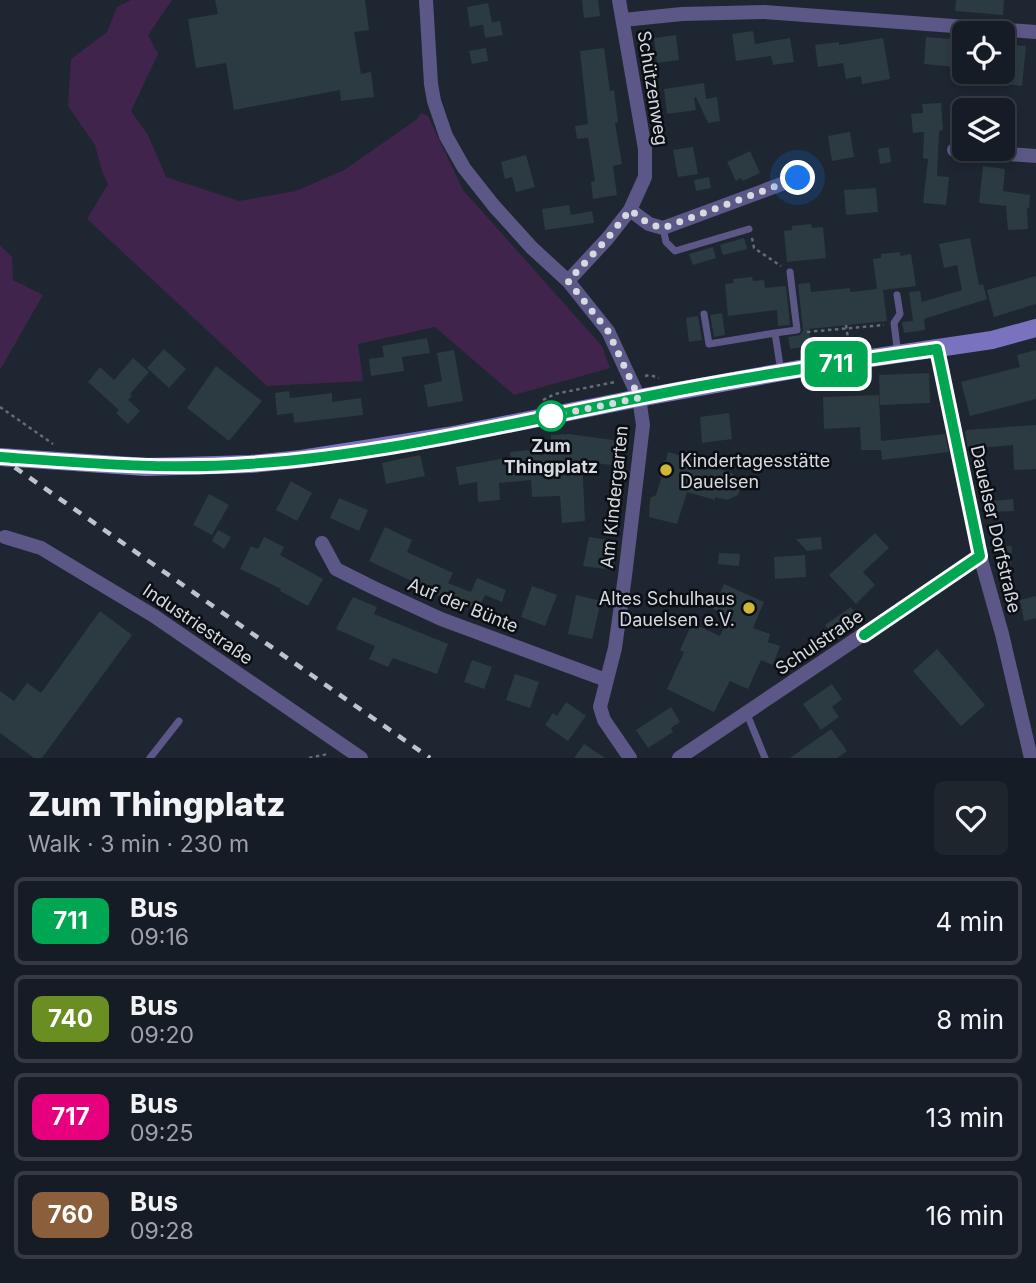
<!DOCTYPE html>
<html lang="en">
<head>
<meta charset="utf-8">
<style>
  body { margin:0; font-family:Inter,sans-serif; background:#1f252d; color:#f1f3f6; height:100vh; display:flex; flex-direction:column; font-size:26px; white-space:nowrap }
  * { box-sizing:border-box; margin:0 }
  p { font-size:23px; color:#9ea1a7 }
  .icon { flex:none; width:38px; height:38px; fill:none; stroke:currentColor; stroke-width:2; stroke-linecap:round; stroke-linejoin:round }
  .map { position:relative; height:758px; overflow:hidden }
  .drawer { display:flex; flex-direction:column; background:#161c25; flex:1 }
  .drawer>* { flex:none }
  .badge { padding:0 14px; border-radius:10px; font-size:24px; line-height:46px }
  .controls { position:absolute; left:952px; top:21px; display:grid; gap:14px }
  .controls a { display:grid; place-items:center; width:63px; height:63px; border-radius:10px; background:#161c25; box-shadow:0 4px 10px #0003,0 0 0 2px #353a42; font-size:35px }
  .you { position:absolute; width:35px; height:35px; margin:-18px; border:5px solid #fff; border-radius:50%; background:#1a73e8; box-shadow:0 0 0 10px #1a73e833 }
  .map>.badge { position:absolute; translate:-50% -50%; box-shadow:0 0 0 4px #fff }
  .round { display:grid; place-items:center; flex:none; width:74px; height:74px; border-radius:10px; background:#1f252d }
  .headline { display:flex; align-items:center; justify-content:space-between; height:119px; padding:0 28px }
  h1 { font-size:33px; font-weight:800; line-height:52px }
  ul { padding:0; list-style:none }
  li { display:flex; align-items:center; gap:21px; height:88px; margin:0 14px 10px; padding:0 14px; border:4px solid #353a42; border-radius:10px }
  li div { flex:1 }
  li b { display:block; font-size:26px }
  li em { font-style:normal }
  li .badge { min-width:77px; font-weight:700; text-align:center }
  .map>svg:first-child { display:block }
</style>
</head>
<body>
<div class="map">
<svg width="1036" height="758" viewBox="0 0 1036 758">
  <rect width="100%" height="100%" fill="#1e2631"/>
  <!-- green -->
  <path fill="#41244b" d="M131 0H172L148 35 158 54 131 111 148 135 166 177 239 201 296 191 344 170 416 120 421 113 428 116 463 190 602 346 610 368 514 395 435 327 358 344 363 381 267 386 87 219 108 184 103 174 95 145 68 106 71 59 107 32 117 7Z
    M0 245 12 257 13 280 43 295 0 370Z"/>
  <!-- building -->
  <path fill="#2b3b41" d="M215 0H365L369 30 354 32 361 74 371 72 374 97 341 101 340 90 234 110 226 63 196 68 188 19 218 14Z
    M582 0H598L600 16 584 18Z
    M956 0H1004L1003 15 955 11Z
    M488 3 492 23 470 27 467 7Z
    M500 21 503 35 485 38 483 24Z
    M753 31 755 44 790 38 794 62 773 65 771 56 736 61 732 34Z
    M676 35 679 60 657 63 654 38Z
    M926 37 964 40V68L924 64Z
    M883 38 890 79 862 84 861 76 846 79 843 63 818 67 815 45 839 42V45Z
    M1013 45 1026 46 1022 86 1004 84 1008 51H1012Z
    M486 48 488 61 472 64 469 51Z
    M604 48 610 91 614 90 618 122 615 123 622 164 613 166 617 195 593 199 591 182 595 181 588 138 577 139 575 126 588 124 580 51Z
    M704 83 706 99 717 97 720 121 708 123 696 97 694 98 696 110 667 114 664 89Z
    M941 103 943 130 939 131 937 176 949 177 946 205 923 203 928 159 923 158 924 132 913 133 911 114 923 113 922 104Z
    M850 132 854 157 832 161 828 136Z
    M693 147 698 174 678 177 673 150Z
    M889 147 891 162 880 164 878 149Z
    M750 151 760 173 743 181 741 178 736 181 727 162Z
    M526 155 535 187 516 192 512 177 505 179 501 162Z
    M983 166 1005 169 1003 191 1030 195 1029 208H1027L1028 229 1008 230 1006 206 979 203Z
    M709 177 711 188 696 191 694 180Z
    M876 188 878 212 846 215 844 190Z
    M569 205 571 215 592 211 594 223 545 230 542 209Z
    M811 224 812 228 823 227 826 258 787 262 784 231 792 230V226Z
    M744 238 747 249 723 255 720 245Z
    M970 238 979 285 983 284 987 299 924 319 925 330 904 333 902 322 913 321 909 292 920 291 922 302 962 290 957 265 944 268 939 244Z
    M713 247 716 258 693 265 689 254Z
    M900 252V256L911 254 916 286 883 290 887 321 809 329 811 346 790 349 788 337 800 335 803 330 798 284 810 283 811 292 850 288V292L877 289 873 259 881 258V254Z
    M1036 276V304L994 317 987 290Z
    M752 277 753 281 764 280 765 288 786 286 790 325 778 326 777 310 728 316 725 284 734 283 733 279Z
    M722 313 725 335 714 337 710 315Z
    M698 316 702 340 689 342 686 318Z
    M427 338 430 353 402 357 404 371 371 376 369 359 384 357 382 346Z
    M164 349 186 369 169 388 147 368Z
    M454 350 463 401 428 407 424 385 442 381 437 353Z
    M1036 350V399L970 416 961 382 1020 367 1017 355Z
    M133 358 149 372 130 394 132 396 128 400 140 411 128 424 116 413 119 410 88 382 100 367 114 380Z
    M216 366 262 401 229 441 187 408Z
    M929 373 930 403 880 405 879 375Z
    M289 391 290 398 332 393V402L361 398 363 415 294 423 293 413 277 415 275 393Z
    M879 395 881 441 945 434 949 452 882 460 881 450H861L860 427 824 429 823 397Z
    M729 413 732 439 702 443 700 417Z
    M1036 425V469L1014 470 1013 445 968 449 965 432 966 430Z
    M569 434 620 441 617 466 582 461 585 521 562 523 560 496 532 497 531 480 499 483 500 500 478 502 477 482 459 485 456 467 511 457 510 452 551 448V435Z
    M668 452 685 457 687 452 707 459 705 464 734 474 741 485 738 495 727 500 715 497V500L687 492 677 524 649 517 650 498 656 495 661 479 658 473 660 464 666 460Z
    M420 455 425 476 386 484 382 463Z
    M291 481 312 493 297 521 276 510Z
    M209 494 229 505 212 535 193 525Z
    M339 498 368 510 359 531 330 518Z
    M1013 499 1014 511 991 512 990 501Z
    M385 527 412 540 407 552 453 573 448 583 471 592 477 578 506 590 502 602 485 595 478 610 443 594 441 597 415 585 416 583 369 561Z
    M218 530 231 537 224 549 212 541Z
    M875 533 889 548 863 572 875 585 856 604 829 575Z
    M264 537 284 547 280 555 323 579 308 606 280 591 281 589 240 569 251 546 258 549Z
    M589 537 609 540 605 569 583 566Z
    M821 537 822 549 807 551 796 539Z
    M1000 546H1012L1011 566H999Z
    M719 553 740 554 739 566 718 564Z
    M805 555 806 577 775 579 774 557Z
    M724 584 764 602 753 628 770 634 768 642 780 646 773 665 761 660 748 689 730 681 714 712 667 689 684 652 680 650 692 623 720 636 729 616 713 609Z
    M532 586 557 595 545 626 521 617Z
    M576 595 601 601 592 639 568 634Z
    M1036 596V618L1024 621 1020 600Z
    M353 597 377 607 374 614 448 644 437 674 393 658 388 667 369 659 375 646 336 629Z
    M851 607 862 623 836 641 825 625Z
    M100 611 132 635 42 758H34L0 733V691L14 701 27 683 41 693Z
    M937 649 985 705 961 726 913 671Z
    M472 660 492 667 484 689 464 682Z
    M515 674 539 682 530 708 506 700Z
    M832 684 842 699 832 707 839 717 821 730 803 704Z
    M566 702 586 716 568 741 545 725 553 713 557 716Z
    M671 707 680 722 671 728 673 732 648 748 636 730Z
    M831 729 847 751 837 758H790Z
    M584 744 605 758H574Z"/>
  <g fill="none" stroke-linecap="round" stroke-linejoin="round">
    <!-- path -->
    <path stroke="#666c76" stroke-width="2.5" stroke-dasharray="3.5 3.5" stroke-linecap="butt" d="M752 238 754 248 781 266
      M846 325 849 346
      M807 332 884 325
      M645 376 650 375 659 378
      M543 400 555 394 615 382
      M0 407 53 444
      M309 758 328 754"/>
    <!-- lane -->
    <path stroke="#5b5887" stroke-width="7" d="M663 228 666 242 675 251 749 229
      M897 295 900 314 894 323 898 355
      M704 314 709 344 775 333
      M781 372 775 333 797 330 790 272
      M747 714 765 758
      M150 758 179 721"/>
    <!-- street -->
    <path stroke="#5b5887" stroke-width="14" d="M426 0 431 84 434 101 446 136 464 168 494 206 532 248 568 281 608 331 639 398 643 425 625 576 615 648 600 707 604 720 630 758
      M623 20 682 14 764 12 1036 32
      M954 150 1036 156
      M630 210 649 224 663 228 798 178
      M568 281 607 239 630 210 645 177V149L619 0
      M938 349 980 556 1002 634 1031 758
      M5 537 41 548 154 616 361 758
      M322 543 336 569 374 588 441 619 606 680
      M679 758 980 556"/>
    <!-- secondary -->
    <path stroke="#7973bf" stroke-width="18" d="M0 457 146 467 251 464 301 459 448 436 639 398 810 367 992 340 1036 328"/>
    <!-- rail -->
    <path stroke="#bec4cb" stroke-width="4.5" stroke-dasharray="9 9" stroke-linecap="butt" d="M0 457 430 758"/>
  </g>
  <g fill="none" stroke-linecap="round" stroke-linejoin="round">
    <!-- line casing -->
    <g stroke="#fff" stroke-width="16">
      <path id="line" d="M0 457C83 463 165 470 248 464 377 456 508 424 634 399 735 378 836 363 937 349L980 556 864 635"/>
    </g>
    <!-- line -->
    <use href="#line" stroke="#00a651" stroke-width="10"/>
    <!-- walk -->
    <path stroke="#d5dae1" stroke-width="7" stroke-dasharray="0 12.6" d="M551 416 639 398 608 331 568 281 607 239 630 210 649 224 663 228 798 178"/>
  </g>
  <!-- markers -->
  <circle fill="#fff" stroke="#00a651" stroke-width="3.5" cx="551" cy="416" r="14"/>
  <g fill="#d1b736" stroke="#0b0f13" stroke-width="2.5">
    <circle cx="666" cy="470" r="7"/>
    <circle cx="749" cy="608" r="7"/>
  </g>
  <g text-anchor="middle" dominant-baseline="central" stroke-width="5" stroke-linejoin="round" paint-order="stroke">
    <!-- street labels -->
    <g font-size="18" fill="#d5dae1" stroke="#0b0f13">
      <text transform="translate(653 88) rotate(81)">Schützenweg</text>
      <text transform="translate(614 497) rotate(-84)">Am Kindergarten</text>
      <text transform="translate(996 529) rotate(77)">Dauelser Dorfstraße</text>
      <text transform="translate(463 605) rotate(22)">Auf der Bünte</text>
      <text transform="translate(198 624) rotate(34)">Industriestraße</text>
      <text transform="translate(819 642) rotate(-34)">Schulstraße</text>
    </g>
    <!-- stop labels -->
    <g font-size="18" font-weight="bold" fill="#d5dae1" stroke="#0b0f13">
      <text x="551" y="445">Zum<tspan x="551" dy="21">Thingplatz</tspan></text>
    </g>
    <!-- poi labels -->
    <g font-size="18" fill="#d5dae1" stroke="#0b0f13" text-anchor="start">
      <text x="680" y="460">Kindertagesstätte<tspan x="680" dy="21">Dauelsen</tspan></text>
      <text x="735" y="598" text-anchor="end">Altes Schulhaus<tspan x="735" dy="21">Dauelsen e.V.</tspan></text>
    </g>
  </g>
</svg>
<div class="controls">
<a><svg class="icon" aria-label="locate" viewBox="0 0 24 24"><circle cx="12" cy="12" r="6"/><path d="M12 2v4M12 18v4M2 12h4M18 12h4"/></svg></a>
<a><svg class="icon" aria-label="layers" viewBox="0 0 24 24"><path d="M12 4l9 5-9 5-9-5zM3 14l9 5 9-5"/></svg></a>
</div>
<div class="you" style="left:798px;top:178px"></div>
<b class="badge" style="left:836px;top:364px;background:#00a651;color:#fff">711</b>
</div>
<section class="drawer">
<div class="headline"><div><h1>Zum Thingplatz</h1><p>Walk · 3 min · 230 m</p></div><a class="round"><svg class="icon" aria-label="heart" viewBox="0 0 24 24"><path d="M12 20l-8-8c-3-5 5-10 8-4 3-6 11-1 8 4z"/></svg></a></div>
<ul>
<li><span class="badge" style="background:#00a651;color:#fff">711</span><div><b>Bus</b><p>09:16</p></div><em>4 min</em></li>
<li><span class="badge" style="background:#6b8e23;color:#fff">740</span><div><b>Bus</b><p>09:20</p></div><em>8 min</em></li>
<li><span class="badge" style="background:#e6007e;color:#fff">717</span><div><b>Bus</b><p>09:25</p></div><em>13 min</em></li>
<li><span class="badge" style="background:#8b5e3c;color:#fff">760</span><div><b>Bus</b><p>09:28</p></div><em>16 min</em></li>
</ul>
</section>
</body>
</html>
